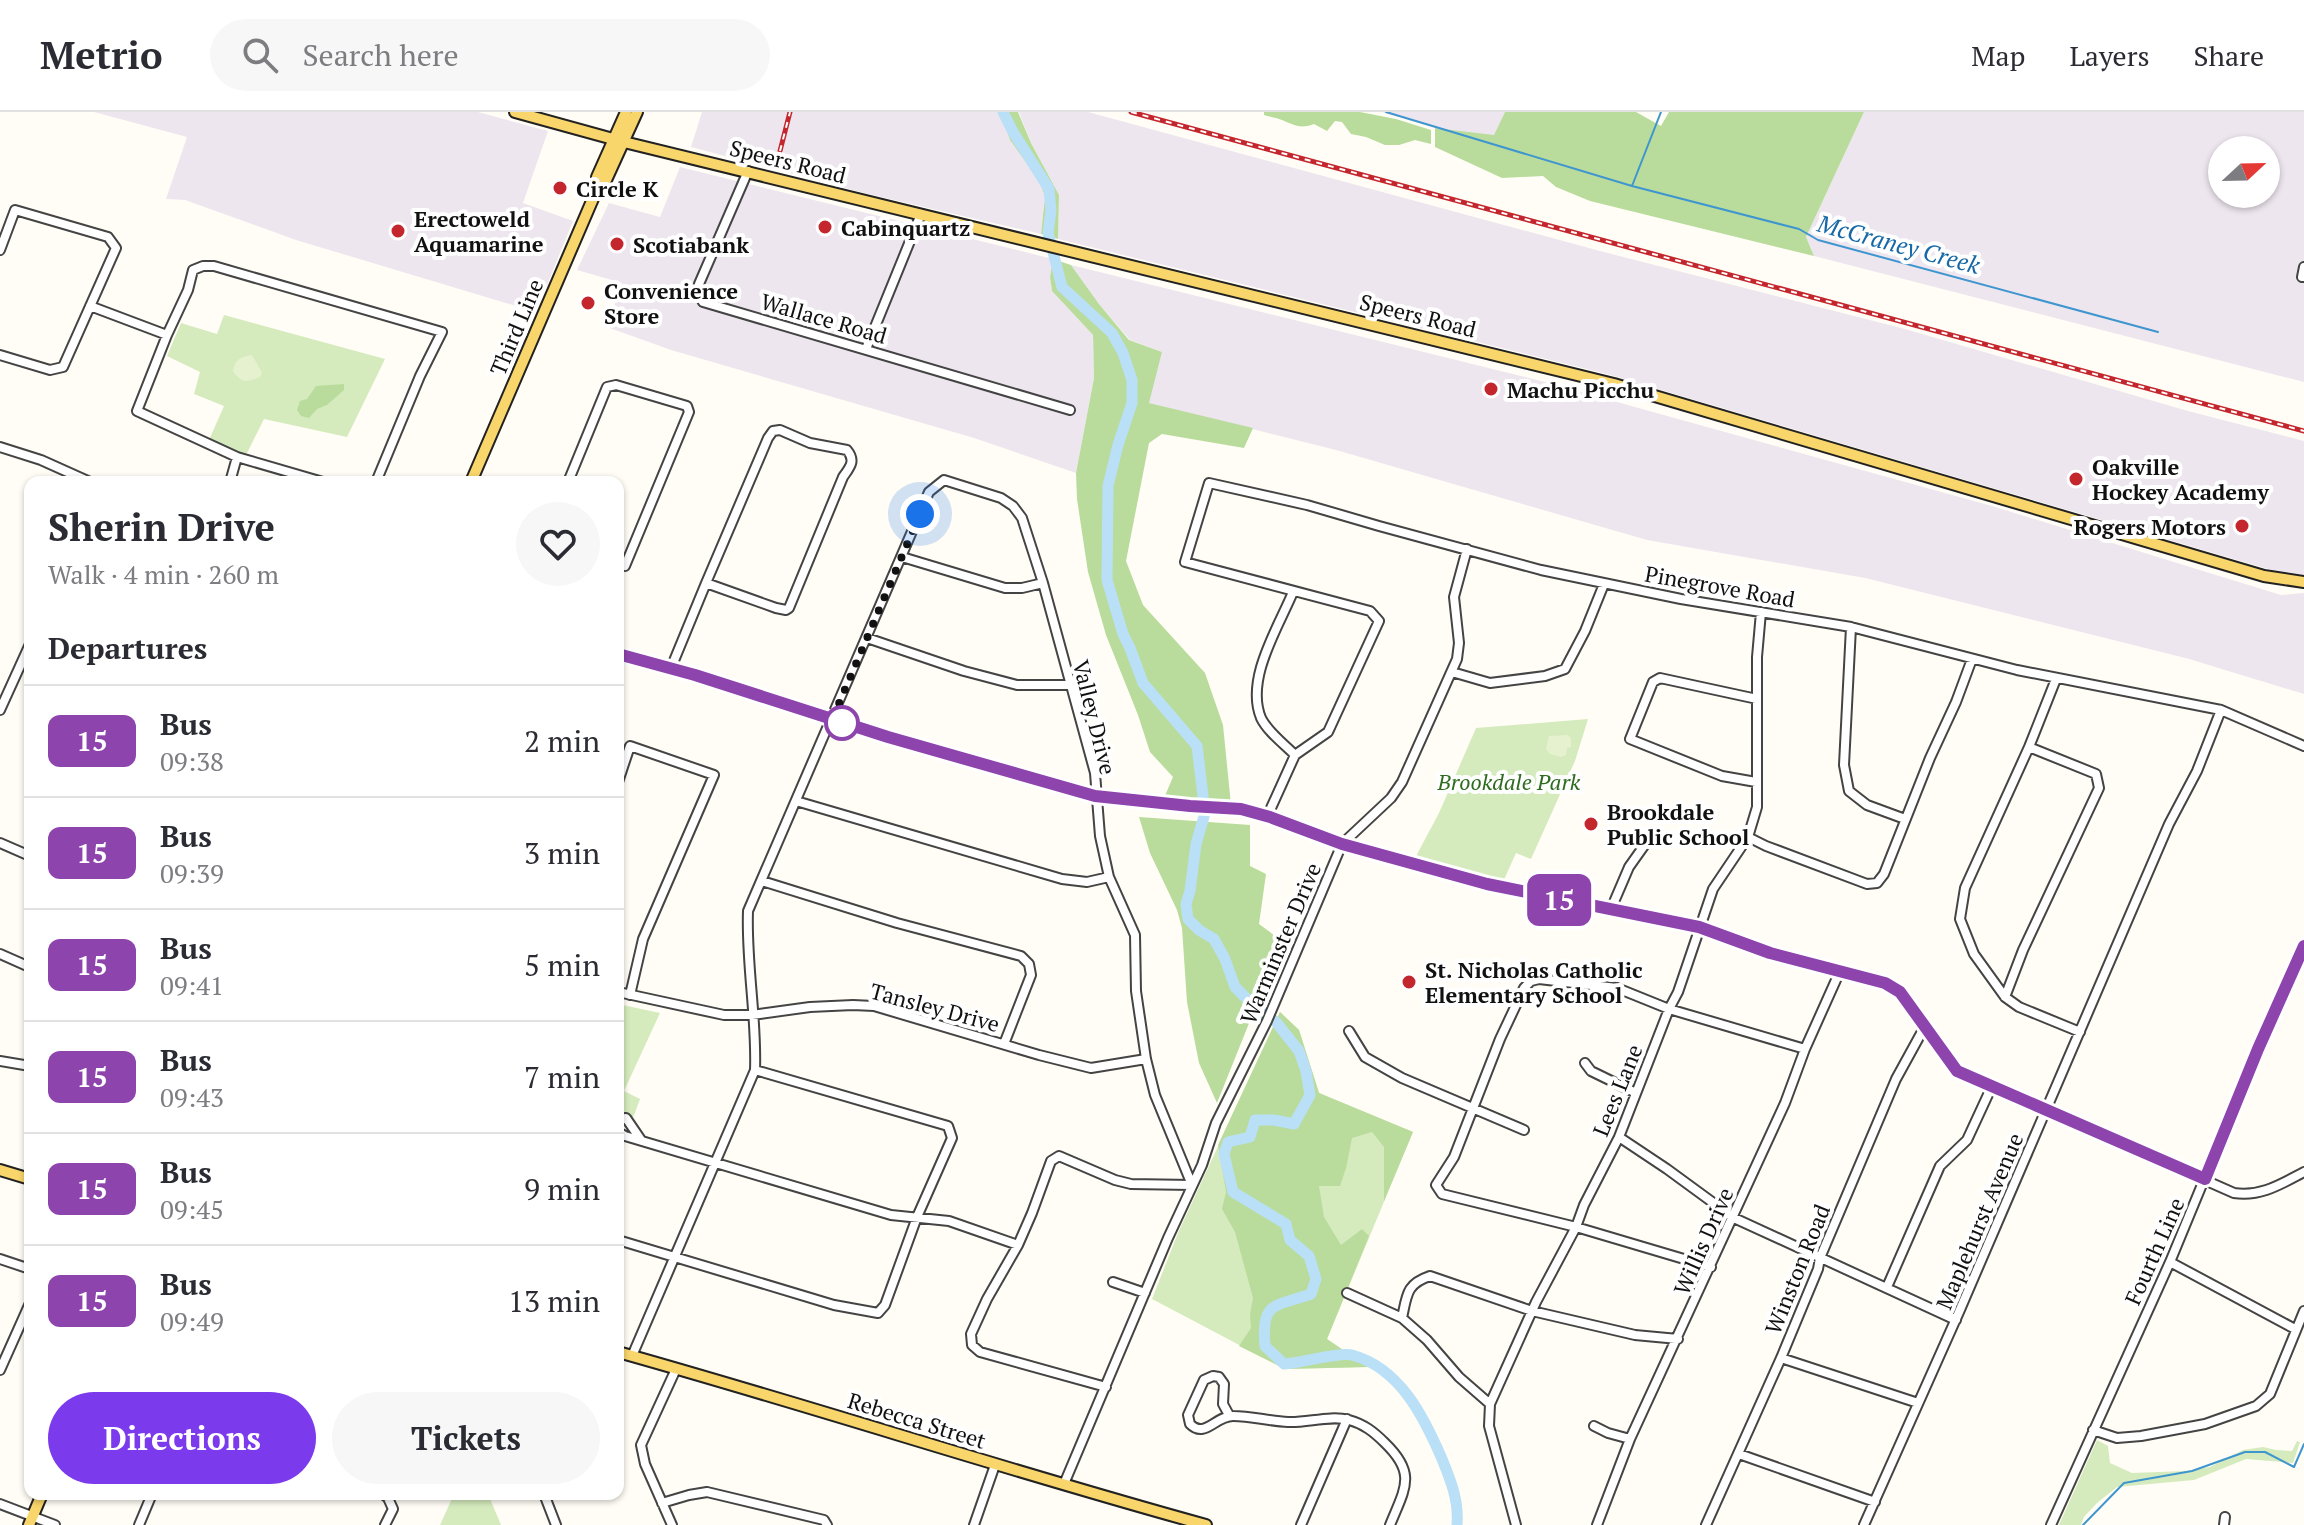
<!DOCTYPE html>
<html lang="en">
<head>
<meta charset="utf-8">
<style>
  body { margin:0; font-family:"PT Serif",serif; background:#f7f7f7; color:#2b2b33; height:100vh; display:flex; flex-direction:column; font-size:30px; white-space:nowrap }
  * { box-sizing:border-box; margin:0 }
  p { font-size:26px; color:#7c7c81 }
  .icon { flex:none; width:44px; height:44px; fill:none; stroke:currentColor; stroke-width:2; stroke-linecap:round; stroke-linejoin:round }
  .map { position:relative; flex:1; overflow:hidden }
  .drawer { position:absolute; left:24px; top:364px; width:600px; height:1024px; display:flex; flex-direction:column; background:#fff; border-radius:16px; box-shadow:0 2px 6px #0004 }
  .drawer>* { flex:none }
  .badge { padding:0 16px; border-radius:12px; font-size:28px; line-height:52px }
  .needle { width:52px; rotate:68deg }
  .fabs { position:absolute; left:2208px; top:24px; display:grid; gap:16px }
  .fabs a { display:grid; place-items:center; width:72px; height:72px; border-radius:50%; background:#fff; box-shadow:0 2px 6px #0004; font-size:40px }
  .you { position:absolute; width:40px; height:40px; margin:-20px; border:6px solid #fff; border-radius:50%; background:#1a73e8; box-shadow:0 0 0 12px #1a73e833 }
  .map>.badge { position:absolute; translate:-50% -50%; box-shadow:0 0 0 4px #fff }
  h2 { padding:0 24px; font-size:30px; line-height:72px }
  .round { display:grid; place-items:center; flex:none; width:84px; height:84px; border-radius:42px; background:#f7f7f7 }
  .head { display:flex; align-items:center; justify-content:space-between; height:136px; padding:0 24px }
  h1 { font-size:38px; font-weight:800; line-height:60px }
  .primary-button { display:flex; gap:16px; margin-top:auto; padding:16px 24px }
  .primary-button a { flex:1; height:92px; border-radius:48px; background:#7c3aed; color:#fff; font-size:32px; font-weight:800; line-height:92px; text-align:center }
  .primary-button a+a { background:#f7f7f7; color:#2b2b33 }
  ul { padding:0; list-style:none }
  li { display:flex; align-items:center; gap:24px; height:112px; padding:0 24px; border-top:2px solid #e1e1e2 }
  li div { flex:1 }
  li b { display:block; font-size:30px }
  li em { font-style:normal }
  li .badge { min-width:88px; font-weight:700; text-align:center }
  header { display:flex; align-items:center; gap:48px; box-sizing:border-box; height:112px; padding:0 40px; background:#fff; border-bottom:2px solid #e1e1e2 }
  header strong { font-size:38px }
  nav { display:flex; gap:44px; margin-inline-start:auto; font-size:28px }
  .search { width:560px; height:72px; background:#f7f7f7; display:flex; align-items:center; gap:20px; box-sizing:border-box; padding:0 28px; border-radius:44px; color:#7c7c81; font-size:30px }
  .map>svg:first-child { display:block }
</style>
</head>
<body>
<header>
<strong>Metrio</strong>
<div class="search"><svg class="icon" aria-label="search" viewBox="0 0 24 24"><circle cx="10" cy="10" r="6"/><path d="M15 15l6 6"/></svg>Search here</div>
<nav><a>Map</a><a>Layers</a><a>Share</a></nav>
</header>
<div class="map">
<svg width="2304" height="1413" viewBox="0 0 2304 1413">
  <rect width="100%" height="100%" fill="#fffdf5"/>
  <!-- industrial -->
  <path fill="#eee6ef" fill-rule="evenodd" d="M94 0H478L548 19 523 91 573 109 536 200 296 128 185 88 166 87 187 25Z
    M702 0H999L1002 4 1010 28 1040 70 1045 85 1041 122 864 81 691 35Z
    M1019 0H1088L1600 139 1905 217 2188 299 2304 329V463H2288L2261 455 1607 262 1058 127 1059 83 1031 31Z
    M1382 0H1505L1494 24 1435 16Z
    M1864 0H2304V270L1814 144 1806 125ZM2222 38H2266V82H2222Z
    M680 55 1053 147 1050 165 1052 179 1093 223 1094 266 1076 361 974 326 671 238 607 215 622 171 577 158 609 91 660 105Z
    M1071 153 1545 270 1992 394 2281 483 2304 481V582L2189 547 1865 466 1647 428 1336 338 1148 291 1162 240 1130 228 1099 192Z"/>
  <!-- green -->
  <path fill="#d5ebbd" d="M224 203 385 247 347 325 264 307 246 343 209 328 224 294 194 282 200 260 167 244 181 211 217 222Z
    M1588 607 1575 649 1531 747 1516 741 1503 770 1415 746 1439 701 1476 616Z
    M618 892 660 901 624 979 640 987 633 1006 618 1000Z
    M1280 900 1299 918 1319 981 1413 1020 1327 1227 1368 1255 1285 1257 1152 1187 1178 1121Z
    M2097 1328 2108 1334 2110 1351 2132 1361 2186 1359 2210 1355 2243 1338 2263 1335 2276 1338 2292 1339 2297 1329 2300 1330 2293 1351 2246 1347 2194 1368 2117 1375 2097 1391 2084 1405 2081 1413H2059Z
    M454 1382H488L501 1413H440Z"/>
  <!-- forest -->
  <path fill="#b9dc9c" d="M999 0H1018L1031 31 1059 83 1058 127 1041 122 1045 85 1040 70 1010 28 1002 4Z
    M1264 0H1360L1396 7 1431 18V32L1415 28 1399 33H1385L1366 25 1351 22 1342 10 1335 9 1327 19 1314 12C1298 18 1294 12 1279 7 1274 5 1269 5 1264 3Z
    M1505 0H1636L1661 14 1669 0H1864L1806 125 1814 144 1590 89 1556 75 1543 64 1502 66 1435 35V16L1494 23Z
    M1053 147 1071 153 1099 192 1129 228 1162 240 1149 291 1253 316 1244 336 1162 322 1149 331 1126 449 1143 493 1205 561 1223 613 1231 693 1164 686 1173 665 1150 640 1138 603 1106 523 1088 460 1077 387 1076 361 1094 266 1093 223 1052 179 1050 165Z
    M344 272V278L327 293 317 297 309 306 301 304 297 298 300 289 307 287 316 274Z
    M1139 705 1250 713V754L1266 762 1259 812 1282 829 1217 991 1199 951 1187 890 1182 816 1177 798 1150 741Z
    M1280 900 1299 918 1319 981 1413 1020 1384 1089V1035L1372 1020 1352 1026 1346 1056 1340 1074H1319L1324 1105 1341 1133 1362 1117 1369 1124 1327 1227 1368 1255 1285 1257 1239 1234 1251 1216 1250 1202 1253 1186 1235 1120 1222 1097 1226 1080 1218 1033Z"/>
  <!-- pitch -->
  <path fill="#e6f2cf" d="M252 243 262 261 260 265C247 270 242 272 233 259 236 247 240 245 252 243Z
    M1568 623 1571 626V635L1567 636 1566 643 1561 645 1550 642 1546 637 1549 624Z"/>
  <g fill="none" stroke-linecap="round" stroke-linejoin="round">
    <!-- stream -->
    <path stroke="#3f96cf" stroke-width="2" d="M1386 0 1632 74 1661 0
      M1632 74 1799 117 1818 128 2158 220
      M2083 1413 2124 1371 2192 1359 2245 1340H2265L2294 1355 2304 1332"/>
    <!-- river -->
    <path stroke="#b9e0f7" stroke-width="11" d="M1003 0 1013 20 1049 77 1051 99 1048 121 1062 175 1112 221 1123 241 1132 268V291L1118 333 1108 374 1107 468 1123 522 1130 536 1143 571 1197 634 1205 701 1196 732 1190 779 1186 792 1188 807 1199 818 1214 827 1225 847 1235 875 1255 895 1276 910 1299 939 1306 959 1310 983 1294 1012 1274 1008H1255L1250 1025 1228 1030 1224 1042 1233 1080 1286 1112 1290 1128 1309 1144 1316 1167 1311 1182C1274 1195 1261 1189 1265 1234L1284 1252C1301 1251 1339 1240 1352 1243 1400 1256 1424 1305 1442 1347 1451 1369 1459 1389 1457 1413"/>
    <!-- minor casing -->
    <g stroke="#444" stroke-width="12">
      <path id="minor" d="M748 59 699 172 698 181 703 190 1070 298
        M0 138 15 98 108 125 116 136 63 255 50 258 0 243
        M2304 155 2302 165H2304
        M90 194 167 223
        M866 237 921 102
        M0 335 41 348 90 370
        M230 370 237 345
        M323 370 237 345 137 299 167 223 188 178 193 158 203 154H214L442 220 420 264 376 370
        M568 370 607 275 616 273 687 294 689 300 625 454 618 451
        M902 445 1005 476H1022L1043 471
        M1293 480C1278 516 1245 567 1261 606 1267 619 1284 632 1295 643
        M1851 515 1844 653 1849 679 1867 693 1905 707
        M867 526 964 559 1017 573H1069
        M618 542 695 563 888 625 1095 684 1190 694 1241 697 1270 705 1342 732 1487 772 1566 790 1699 815 1770 841 1885 871 1900 880 1957 959 2234 1081C2261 1085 2281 1072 2304 1060
        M671 556 706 471 776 496 786 498 789 496 843 365C850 355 856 349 847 338L810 331 780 318 773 319 768 326 706 471
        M1452 560 1490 571 1545 564 1565 557 1585 519 1604 472
        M2056 567 2029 635 1965 776 1960 807 1974 842 2005 885 2019 895 2080 920
        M0 598 30 532
        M618 670 630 634 714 663 643 827 630 883
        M1756 670 1722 664 1630 627 1653 570 1660 566 1757 587
        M796 689 1062 767 1087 770 1109 765
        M1270 705 1271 696 1295 643 1328 620 1379 509 1370 499 1185 450 1209 371 1307 393 1379 414 1541 458 1681 487 1851 515 2017 558 2221 598 2304 634
        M1748 725 1766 734 1867 772 1877 771 1884 762 1930 646 1956 590 1972 547
        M0 731 30 744
        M762 769 897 811 1021 844 1029 852 1031 863 1004 932
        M1611 797 1629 755 1646 731
        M0 842 25 853 30 852
        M618 880 724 903H752L810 895 853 893 874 894 1039 943 1091 956 1146 947
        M2005 885 2023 838 2099 676 2096 662 2029 635
        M1349 919 1365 945 1402 966 1524 1018
        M0 949 30 954
        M1585 951 1591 959 1636 981
        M618 1010 621 1007 626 1006 641 1028
        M618 1020 625 1024 891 1103 949 1109 1018 1133
        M1619 1025 1667 1057 1734 1106 1956 1208
        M618 1128 834 1193 878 1201 885 1193 917 1105 952 1026 948 1014 755 958
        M0 1147 30 1157
        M2170 1150 2295 1217
        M1711 1155 1576 1115 1442 1082 1436 1073 1454 1045 1500 927 1524 876 1531 869 1539 867 1617 876 1669 897 1805 937
        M1113 1170 1145 1181
        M1887 1175 1940 1054 1967 1028 1992 974
        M1347 1181 1402 1206 1427 1228 1459 1265 1490 1292
        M1402 1206C1407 1183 1406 1172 1430 1164L1532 1199 1635 1223 1678 1227
        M632 1244 755 958C757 905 746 852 748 799L929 380 944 368 1001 386 1013 394 1022 406 1043 471 1095 661 1100 724 1109 765 1135 823 1136 879 1146 947 1155 983 1192 1073
        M1781 1246 1918 1291
        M0 1258 30 1191
        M1106 1275 980 1240 972 1233 971 1222 987 1187 1018 1133 1032 1101 1051 1049 1059 1044 1115 1068 1131 1072 1192 1073
        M1229 1303 1223 1292 1224 1272 1219 1265 1213 1264 1204 1268 1188 1303 1190 1312C1205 1327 1215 1304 1233 1304 1251 1304 1269 1309 1288 1310 1307 1311 1330 1303 1349 1308 1364 1312 1374 1320 1385 1331 1417 1362 1405 1376 1390 1413
        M1594 1314 1608 1321 1630 1327
        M2093 1318 2117 1326 2141 1324 2205 1312 2256 1294 2270 1282 2304 1199
        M1739 1342 1875 1390
        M1064 1372 1168 1126 1202 1053 1216 1011 1267 909 1342 732 1391 686 1402 670 1457 547 1459 531 1454 485 1467 437
        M383 1382 388 1386 393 1397 385 1413
        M544 1382 556 1413
        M662 1391 689 1383 707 1380 824 1408 827 1413
        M0 1392 55 1413
        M139 1413 152 1382
        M672 1413 645 1352 641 1333 676 1257
        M974 1413 995 1353
        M1301 1413 1347 1307
        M1516 1413 1489 1314 1490 1292 1536 1190 1576 1115 1584 1093 1619 1025 1669 897 1678 880 1713 777 1748 725 1757 695V545L1761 500
        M1597 1413 1630 1327 1785 991 1805 937 1840 859
        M1706 1413 1781 1246 1818 1157 1820 1146 1896 967 1924 916
        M1864 1413 1959 1200 2169 712 2197 659 2221 598
        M2051 1413 2170 1150 2258 937 2304 834
        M2224 1413 2225 1405"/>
    </g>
    <!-- major casing -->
    <g stroke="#222" stroke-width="14">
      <path id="major" d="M515 0 624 30 1614 272 2264 464 2304 470
        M598 75 606 68 637 0
        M471 370 598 75 597 65 626 0
        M0 1058 30 1067
        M618 1240C815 1295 1009 1359 1206 1413
        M29 1413 42 1382"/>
    </g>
    <!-- minor -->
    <use href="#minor" stroke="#fff" stroke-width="8"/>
    <!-- major -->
    <use href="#major" stroke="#f9d66b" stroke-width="10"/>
    <!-- rail casing -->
    <g stroke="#c4262e" stroke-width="5">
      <path id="rail" d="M1131 0 2304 319
        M780 39 790 0"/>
    </g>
    <!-- rail -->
    <use href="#rail" stroke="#fff" stroke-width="2" stroke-dasharray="6" stroke-linecap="butt"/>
  </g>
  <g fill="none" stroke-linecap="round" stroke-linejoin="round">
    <!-- line casing -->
    <g stroke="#fff" stroke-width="18">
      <path id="line" d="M618 542 695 563 888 625 1095 684 1190 694 1241 697 1270 705 1342 732 1487 772 1699 815 1770 841 1885 871 1900 880 1957 959 2205 1067 2258 937 2304 834"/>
    </g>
    <!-- line -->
    <use href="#line" stroke="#8e44ad" stroke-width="12"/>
    <!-- walk -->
    <path stroke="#111" stroke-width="8" stroke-dasharray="0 14.4" d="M842 611 832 608 920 402"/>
  </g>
  <!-- markers -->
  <g fill="#c4262e" stroke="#fff" stroke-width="3">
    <circle cx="560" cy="76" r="8"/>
    <circle cx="825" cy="115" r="8"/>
    <circle cx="398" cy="119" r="8"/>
    <circle cx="617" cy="132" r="8"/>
    <circle cx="588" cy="191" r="8"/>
    <circle cx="1491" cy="277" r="8"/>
    <circle cx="2076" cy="367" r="8"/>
    <circle cx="2242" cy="414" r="8"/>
    <circle cx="1591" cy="712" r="8"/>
    <circle cx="1409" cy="870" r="8"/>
  </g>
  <circle fill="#fff" stroke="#8e44ad" stroke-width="4" cx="842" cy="611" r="16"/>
  <g text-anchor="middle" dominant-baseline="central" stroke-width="8" stroke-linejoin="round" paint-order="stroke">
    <!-- street labels -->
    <g font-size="22" fill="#111" stroke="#fff">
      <text transform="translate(788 49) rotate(14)">Speers Road</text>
      <text transform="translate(1418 203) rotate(14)">Speers Road</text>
      <text transform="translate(824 206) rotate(16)">Wallace Road</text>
      <text transform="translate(516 215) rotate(-67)">Third Line</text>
      <text transform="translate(1720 474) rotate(10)">Pinegrove Road</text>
      <text transform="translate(1095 605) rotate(76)">Valley Drive</text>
      <text transform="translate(1280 831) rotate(-67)">Warminster Drive</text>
      <text transform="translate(935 895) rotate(15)">Tansley Drive</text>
      <text transform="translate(1617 978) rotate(-68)">Lees Lane</text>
      <text transform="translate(1979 1109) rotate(-67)">Maplehurst Avenue</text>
      <text transform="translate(1703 1129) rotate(-66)">Willis Drive</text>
      <text transform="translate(2154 1139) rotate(-66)">Fourth Line</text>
      <text transform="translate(1797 1157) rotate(-68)">Winston Road</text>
      <text transform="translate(917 1308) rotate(17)">Rebecca Street</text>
    </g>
    <!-- poi labels -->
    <g font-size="22" font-weight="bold" fill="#111" stroke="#fff" text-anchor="start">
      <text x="576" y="76">Circle K</text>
      <text x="414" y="106">Erectoweld<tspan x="414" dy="25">Aquamarine</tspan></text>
      <text x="841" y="115">Cabinquartz</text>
      <text x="633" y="132">Scotiabank</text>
      <text x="604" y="178">Convenience<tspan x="604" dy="25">Store</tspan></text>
      <text x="1507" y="277">Machu Picchu</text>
      <text x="2092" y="354">Oakville<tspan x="2092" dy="25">Hockey Academy</tspan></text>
      <text x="2226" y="414" text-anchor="end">Rogers Motors</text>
      <text x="1607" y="699">Brookdale<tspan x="1607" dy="25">Public School</tspan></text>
      <text x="1425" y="857">St. Nicholas Catholic<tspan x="1425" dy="25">Elementary School</tspan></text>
    </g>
    <!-- park labels -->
    <g font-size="22" font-style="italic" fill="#2f6b1f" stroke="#fff">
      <text x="1509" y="669">Brookdale Park</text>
    </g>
    <!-- water labels -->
    <g font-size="24" font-style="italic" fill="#1768a6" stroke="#fff">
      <text transform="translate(1899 132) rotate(15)">McCraney Creek</text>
    </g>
  </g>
</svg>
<div class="fabs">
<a><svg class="needle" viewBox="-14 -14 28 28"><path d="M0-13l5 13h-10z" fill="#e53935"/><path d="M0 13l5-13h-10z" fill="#7c7c81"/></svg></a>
</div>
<div class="you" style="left:920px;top:402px"></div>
<b class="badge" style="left:1559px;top:788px;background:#8e44ad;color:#fff">15</b>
<section class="drawer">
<div class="head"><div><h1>Sherin Drive</h1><p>Walk · 4 min · 260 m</p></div><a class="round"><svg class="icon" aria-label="heart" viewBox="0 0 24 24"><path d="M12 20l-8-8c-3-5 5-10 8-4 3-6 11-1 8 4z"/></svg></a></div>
<h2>Departures</h2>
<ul>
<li><span class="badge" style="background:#8e44ad;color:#fff">15</span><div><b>Bus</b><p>09:38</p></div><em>2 min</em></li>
<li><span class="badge" style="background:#8e44ad;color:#fff">15</span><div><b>Bus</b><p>09:39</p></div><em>3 min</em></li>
<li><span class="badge" style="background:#8e44ad;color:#fff">15</span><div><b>Bus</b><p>09:41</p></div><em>5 min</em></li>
<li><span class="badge" style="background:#8e44ad;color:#fff">15</span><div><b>Bus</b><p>09:43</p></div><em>7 min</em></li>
<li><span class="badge" style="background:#8e44ad;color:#fff">15</span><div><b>Bus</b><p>09:45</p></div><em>9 min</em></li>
<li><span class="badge" style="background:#8e44ad;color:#fff">15</span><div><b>Bus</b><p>09:49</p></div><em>13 min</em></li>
</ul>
<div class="primary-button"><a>Directions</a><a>Tickets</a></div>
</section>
</div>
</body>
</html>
